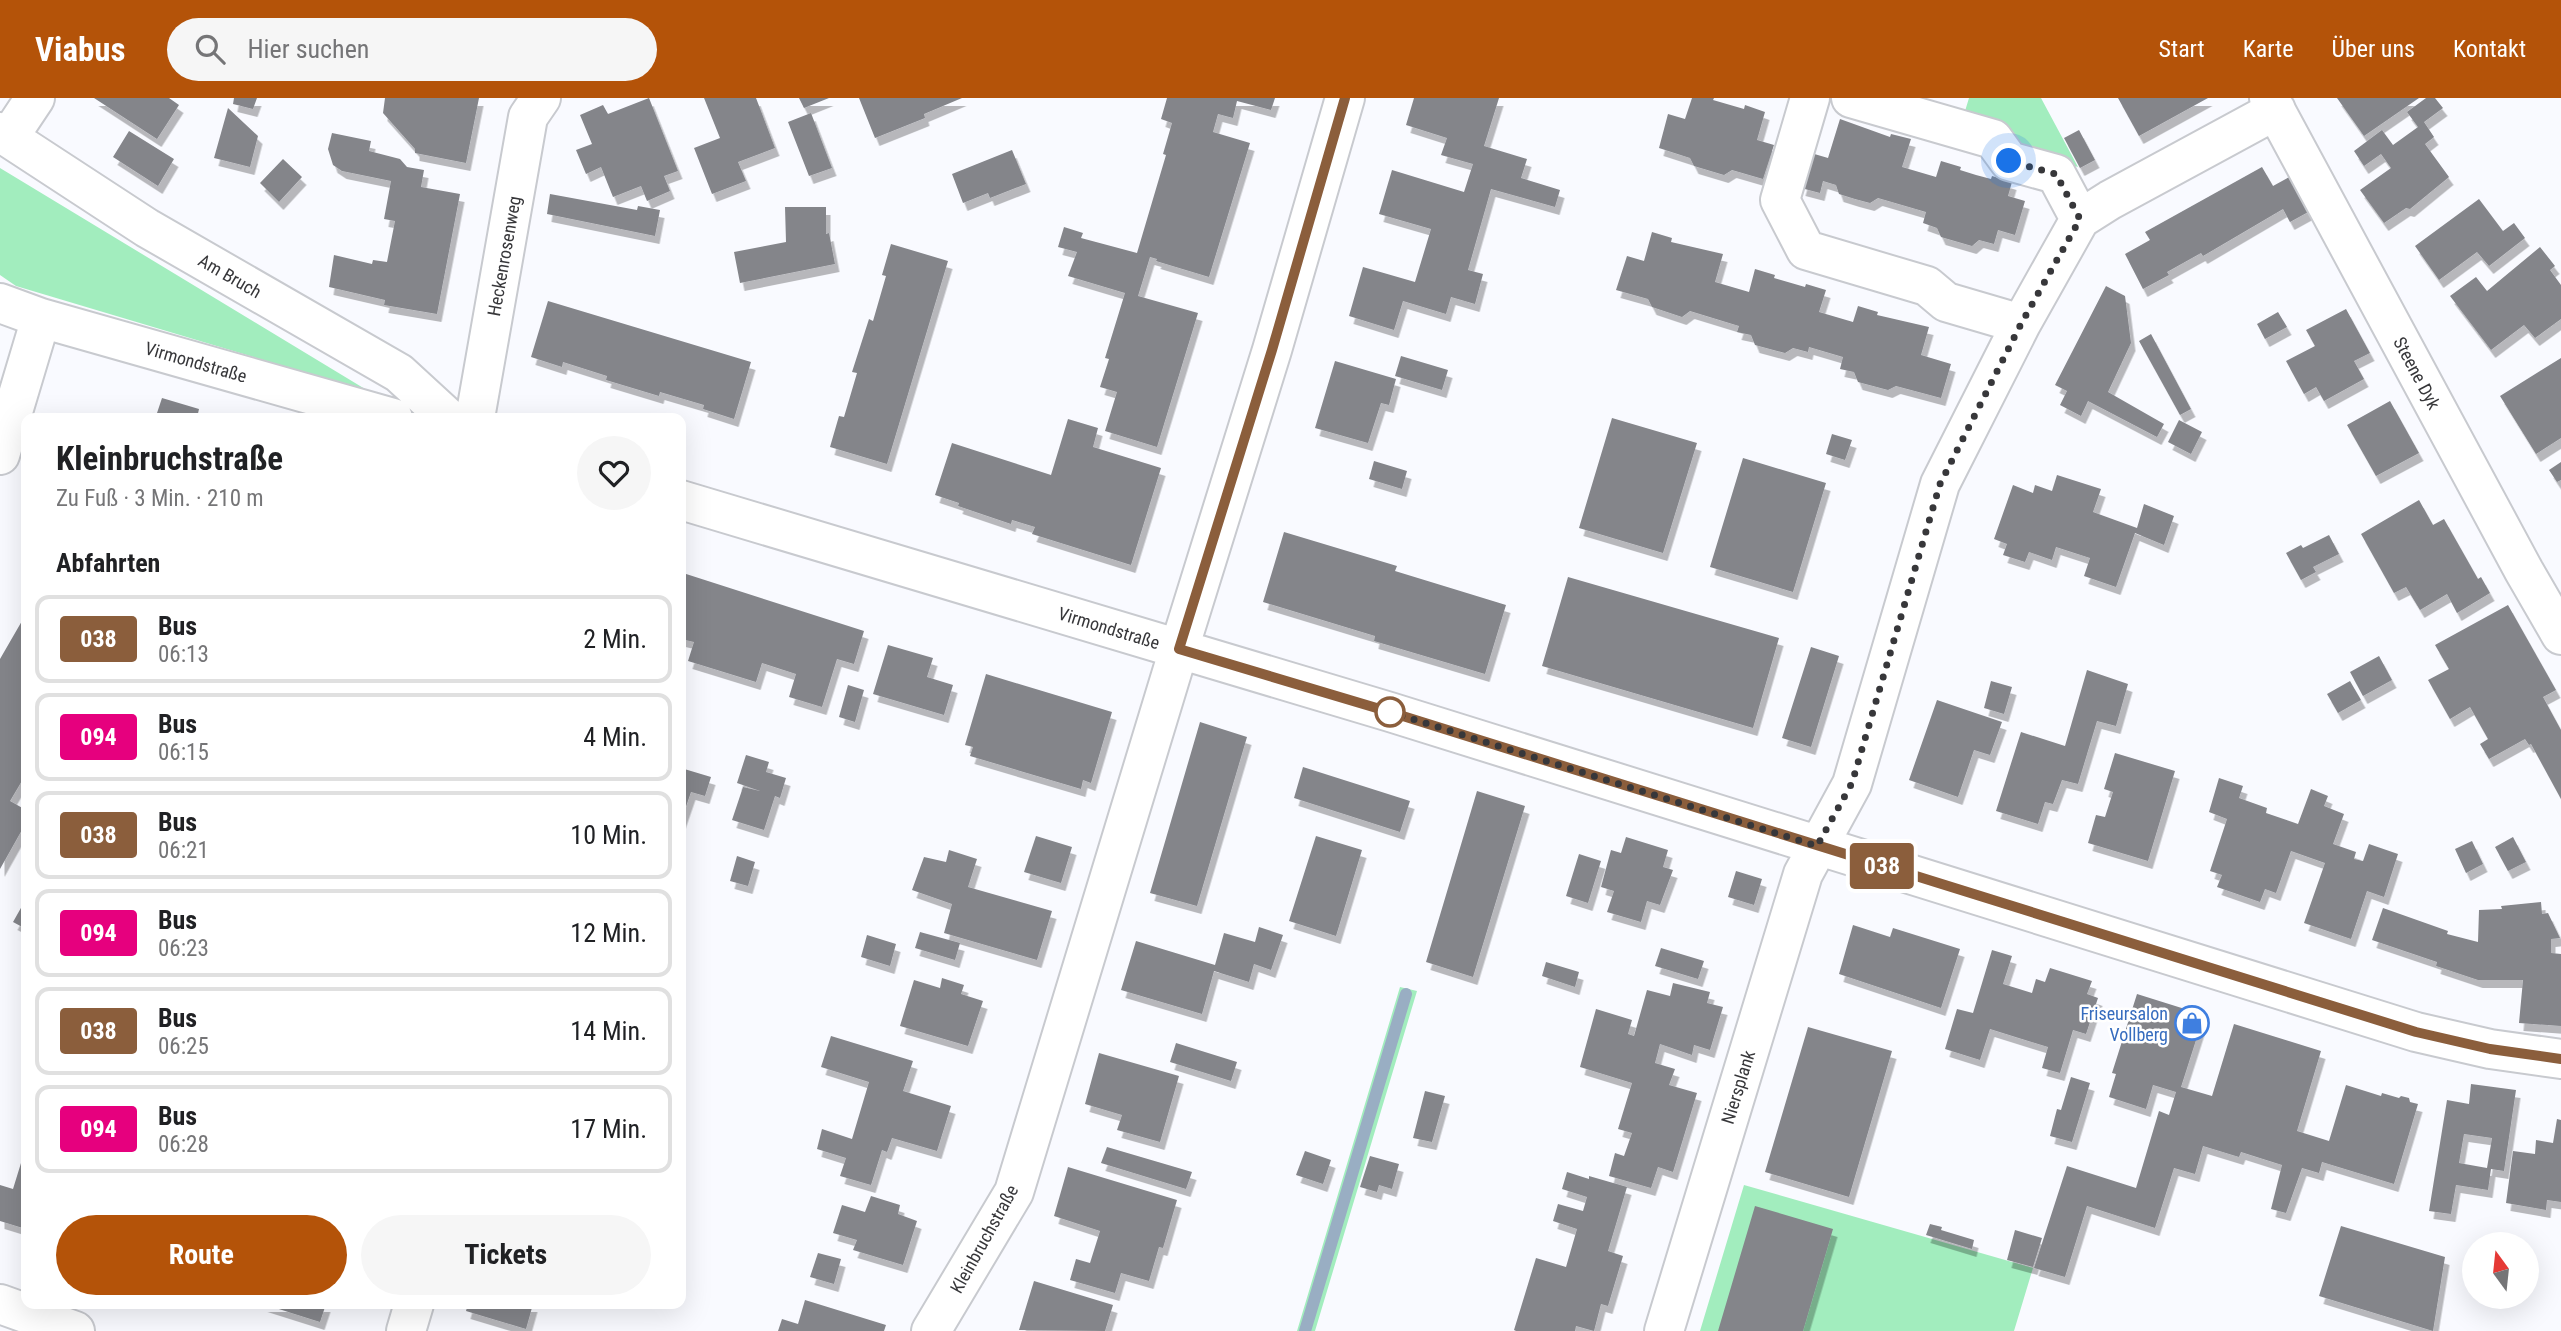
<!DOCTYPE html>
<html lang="de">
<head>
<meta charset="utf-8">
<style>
  body { margin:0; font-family:"Roboto Condensed",sans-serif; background:#f6f6f6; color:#202124; height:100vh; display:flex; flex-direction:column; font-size:26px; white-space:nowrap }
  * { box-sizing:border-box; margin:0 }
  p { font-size:23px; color:#757577 }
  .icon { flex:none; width:38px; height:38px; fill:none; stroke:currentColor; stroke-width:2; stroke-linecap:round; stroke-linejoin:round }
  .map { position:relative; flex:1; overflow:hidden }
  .sheet { position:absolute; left:21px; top:315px; width:665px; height:896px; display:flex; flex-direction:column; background:#fff; border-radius:14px; box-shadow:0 7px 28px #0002 }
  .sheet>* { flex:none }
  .badge { padding:0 14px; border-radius:5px; font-size:24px; line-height:46px }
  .needle { width:46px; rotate:345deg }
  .controls { position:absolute; left:2462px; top:1134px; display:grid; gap:14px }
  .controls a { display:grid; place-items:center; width:77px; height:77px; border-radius:50%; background:#fff; box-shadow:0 7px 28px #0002; font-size:35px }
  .you { position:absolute; width:35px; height:35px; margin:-18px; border:5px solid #fff; border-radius:50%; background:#1a73e8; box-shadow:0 0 0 10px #1a73e833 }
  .map>.badge { position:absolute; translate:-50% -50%; box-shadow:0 0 0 4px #fff }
  h2 { padding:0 35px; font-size:26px; line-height:63px }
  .round { display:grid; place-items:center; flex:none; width:74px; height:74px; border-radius:37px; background:#f6f6f6 }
  .summary { display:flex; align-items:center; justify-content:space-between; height:119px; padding:0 35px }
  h1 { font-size:33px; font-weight:700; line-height:52px }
  .primary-button { display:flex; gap:14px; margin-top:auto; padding:14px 35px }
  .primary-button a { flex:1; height:80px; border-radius:42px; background:#b45309; color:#fff; font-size:28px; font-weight:700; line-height:80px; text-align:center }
  .primary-button a+a { background:#f6f6f6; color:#202124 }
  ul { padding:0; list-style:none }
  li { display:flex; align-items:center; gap:21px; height:88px; margin:0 14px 10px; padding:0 21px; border:4px solid #e0e0e0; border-radius:14px }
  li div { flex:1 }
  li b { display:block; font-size:26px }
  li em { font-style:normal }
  li .badge { min-width:77px; font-weight:700; text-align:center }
  header { display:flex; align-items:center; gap:42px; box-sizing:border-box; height:98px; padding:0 35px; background:#b45309; color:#fff }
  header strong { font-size:33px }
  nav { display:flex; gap:38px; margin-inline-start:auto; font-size:24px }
  .search { width:490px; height:63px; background:#f6f6f6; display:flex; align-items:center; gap:18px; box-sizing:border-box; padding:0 24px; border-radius:38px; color:#757577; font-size:26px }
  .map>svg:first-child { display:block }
</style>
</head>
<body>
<header>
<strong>Viabus</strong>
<div class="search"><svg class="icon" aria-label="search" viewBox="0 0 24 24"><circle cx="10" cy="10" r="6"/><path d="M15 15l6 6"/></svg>Hier suchen</div>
<nav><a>Start</a><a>Karte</a><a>Über uns</a><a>Kontakt</a></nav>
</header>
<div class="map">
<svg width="2561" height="1233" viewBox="0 0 2561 1233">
  <defs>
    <filter id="shadow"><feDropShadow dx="4.5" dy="8" stdDeviation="0" flood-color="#0004"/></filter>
  </defs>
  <rect width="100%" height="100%" fill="#f9faff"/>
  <!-- green -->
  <path fill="#a2edbe" d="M1969 0H2041L2078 69 2022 53 1962 23Z
    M0 70 370 294 16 188 0 177Z
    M1400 889 1417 893 1315 1233H1297Z
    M1744 1087 2033 1170 2014 1233H1700Z"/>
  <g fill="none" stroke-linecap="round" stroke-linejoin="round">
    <!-- stream -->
    <path stroke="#99aec3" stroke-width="12" d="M1305 1233 1406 896"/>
  </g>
  <!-- building -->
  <path fill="#84858a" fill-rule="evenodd" filter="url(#shadow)" d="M94 0H169L179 7 157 41Z
    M234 0H257L253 11 233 6Z
    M385 0H479L466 65 415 55V51L383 15Z
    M649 0 678 73 664 78 670 93 647 103 641 88 613 99 601 69 586 76 576 52 592 46 580 17 603 7 608 16Z
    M704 0H756L775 50 738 64 746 83 712 96 694 50 720 40Z
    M799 0H829L804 10Z
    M859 0H962L924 16 925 20 875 40Z
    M1167 0H1275L1271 12 1237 3 1233 20 1218 16 1213 34 1250 45 1209 179 1156 163 1157 161 1150 159 1138 198 1198 215 1157 349 1105 333 1117 294 1100 289 1109 261 1105 260 1125 195 1068 178 1077 154 1058 149 1064 129 1083 135 1081 140 1137 155 1166 57 1163 56 1172 25 1161 21Z
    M1414 0H1499L1484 48 1527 61 1521 80 1560 92 1555 109 1491 91 1468 172 1483 176 1475 206 1451 199 1446 216 1403 203 1394 232 1349 218 1363 169 1415 184 1431 131 1379 116 1392 72 1464 94 1473 66 1441 57 1447 40 1406 27Z
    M1692 0H1714L1713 2 1744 11 1745 7 1765 14 1757 42 1774 47 1763 81 1732 72 1724 77 1694 68 1690 60 1659 50 1668 16 1685 21Z
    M2118 0H2208L2139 38Z
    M2337 0H2419L2364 38Z
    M2426 0H2435L2443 10 2424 24 2434 39 2425 46 2449 79 2410 111 2406 110 2384 125 2360 92 2391 70 2381 56 2364 68 2354 53 2382 32 2393 47 2418 29 2407 14Z
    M228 10 258 38 250 69 214 60Z
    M811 15 832 70 809 78 788 24Z
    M1840 21 1890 39 1891 36 1911 41 1902 69 1936 79 1941 63 1961 69 1960 72 1976 77 1991 81 1992 78 2012 84 2008 98 2025 103 2015 137 1998 132 1994 146 1979 142 1972 148 1941 139 1937 130 1923 125 1926 114 1878 100 1870 105 1855 101 1839 96 1836 87 1823 83 1820 95 1801 90 1811 55 1828 60Z
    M2079 32 2095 62 2080 70 2064 40Z
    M129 33 174 61 158 88 113 59Z
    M332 35 371 43 369 53 400 61 407 69 424 72 421 89 460 96 437 216 384 207 385 202 329 189 334 157 372 166 373 162 387 164 395 123 384 121 391 83 342 73 333 67 328 51Z
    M1012 52 1026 86 990 100 988 95 963 105 952 76Z
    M283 61 302 79 279 104 260 85Z
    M2262 69 2273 88 2291 78 2310 113 2290 124 2283 111 2203 158 2201 155 2167 174 2169 177 2143 191 2125 156 2150 142 2145 134Z
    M550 96 637 112 638 108 660 112 655 138 547 116Z
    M2479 101 2503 133 2514 125 2525 140 2489 168 2477 154 2439 182 2415 148Z
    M785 109H826V136L829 135 835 166 740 185 734 154 786 144Z
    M1652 134 1672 140 1671 144 1723 156 1715 184 1749 194 1755 171 1775 177 1774 180 1805 189 1806 186 1826 192 1819 214 1853 224 1858 208 1878 214 1877 217 1929 229 1921 257 1951 266 1941 300 1896 288 1888 292 1858 284 1854 274 1840 271 1843 259 1809 249 1808 254 1793 250 1785 255 1755 247 1751 237 1737 234 1739 228 1690 213 1682 219 1652 209 1648 201 1616 192 1627 158 1644 163Z
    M891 146 948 163 887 366 830 349 839 318 844 319 857 275 852 274 869 221 873 223 886 178 882 177Z
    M2540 149 2555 168 2550 172 2561 187V221L2535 240 2524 227 2491 252 2450 198 2476 179 2487 193Z
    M2106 188 2125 198 2131 245 2108 294 2164 326 2157 339 2088 303 2081 318 2060 307 2067 293 2055 287Z
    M548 203 751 264 734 321 703 311 704 307 660 294 659 298 606 282 607 278 563 264 562 269 531 259Z
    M2346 211 2370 255 2354 263 2364 281 2324 303 2316 289 2304 296 2286 263 2315 248 2306 232Z
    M2278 214 2287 229 2265 241 2257 226Z
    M2151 236 2191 311 2180 317 2139 243Z
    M1401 258 1448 272 1442 292 1395 278Z
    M2561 260V340L2536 356 2500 298Z
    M1335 263 1396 281 1389 307 1381 305 1368 345 1315 330Z
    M162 300 199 311 197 320H158L157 315Z
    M2390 303 2419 355 2376 378 2347 327Z
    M1612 320 1697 345 1663 455 1579 430Z
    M1068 321 1098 330 1093 349 1161 370 1131 467 1032 436 1035 429 1012 422 1011 426 958 408 959 405 935 397 952 345 1051 377Z
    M2179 322 2202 334 2191 356 2168 344Z
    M1832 336 1852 342 1845 362 1826 356Z
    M1743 360 1826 385 1793 494 1710 469Z
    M1374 363 1407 373 1402 391 1369 381Z
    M2561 364V382L2557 384 2549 372Z
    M2057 377 2101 391 2093 414 2137 430 2144 406 2174 418 2164 447 2135 435 2116 489 2084 478 2090 460 2056 449 2052 462 2029 454 2025 464 2003 457 2007 446 1994 441 2013 387 2033 395 2035 387 2052 393Z
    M2419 402 2433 427 2444 421 2478 481 2481 479 2490 495 2457 515 2447 496 2420 512 2406 489 2394 495 2361 436Z
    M1284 434 1397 468 1395 473 1506 507 1485 576 1374 543 1375 538 1263 504Z
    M2329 437 2339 456 2313 469 2316 474 2301 482 2286 455 2301 447 2303 450Z
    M683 475 864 533 854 566 837 561 822 609 789 599 796 576 762 565 756 584 688 563 694 544 681 541V482Z
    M1568 479 1779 540 1753 630 1542 568Z
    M2508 507 2556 592 2543 599 2561 632V701L2531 646 2529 647 2525 641 2489 661 2480 646 2488 641 2470 609 2450 621 2428 582 2449 571 2435 547Z
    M26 516V676L10 703 26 712V732L23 730 0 771V561Z
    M888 547 933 560 927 579 953 587 944 617 873 596Z
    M1811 549 1839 558 1811 649 1782 640Z
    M2379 558 2392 582 2363 598 2350 574Z
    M2087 572 2128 586 2116 628 2097 623 2078 686 2062 682 2053 706 2045 704 2038 726 1996 713 2021 634 2065 648Z
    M986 576 1112 614 1091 685 1083 682 1081 691 970 658 973 649 965 647Z
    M1991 583 2012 589 2004 616 1984 610Z
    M2350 583 2361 602 2338 615 2327 596Z
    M848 587 864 592 855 624 839 619Z
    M1937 602 2002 624 1990 657 1974 652 1958 699 1909 682Z
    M1200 624 1247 639 1197 808 1150 795Z
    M2115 655 2175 673 2148 763 2088 745 2096 717 2105 719 2113 694 2104 691Z
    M746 657 769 664 766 674 786 680 780 700 775 698 764 732 732 722 743 689 760 693 737 685Z
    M1303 669 1410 703 1400 734 1294 700Z
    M681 670 711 679 705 698 691 694 681 723Z
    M2219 680 2243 688 2239 700 2267 710 2266 715 2298 726 2311 691 2328 698 2324 708 2344 716 2333 746 2356 754 2354 761 2363 763 2369 746 2398 756 2384 799 2367 793 2351 841 2304 825 2325 765 2291 753 2276 795 2265 791 2260 804 2217 789 2222 777 2210 773 2227 721 2209 714Z
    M1477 693 1525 708 1473 879 1426 864Z
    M1036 738 1072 749 1061 785 1024 774Z
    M1316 738 1362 752 1336 838 1289 823Z
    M1626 739 1668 752 1663 769 1673 772 1660 807 1647 803 1641 824 1607 814 1614 793 1601 789 1611 752 1621 755Z
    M2513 739 2526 764 2508 773 2495 749Z
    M2472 743 2483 766 2466 775 2455 751Z
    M949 752 977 761 968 789 1052 813 1037 862 944 835 952 806 912 792 924 759 946 764Z
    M1579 756 1601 763 1588 805 1566 798Z
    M737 758 755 764 748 788 730 783Z
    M1736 773 1762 781 1754 807 1728 799Z
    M26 801V831L13 824Z
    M2541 804 2542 816 2548 815 2560 840 2551 841V855L2561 856V928L2519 925 2523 882H2478L2436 868 2437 864 2372 842 2383 810 2448 833 2447 836 2478 844 2479 812 2502 811 2501 808Z
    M1853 827 1890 839 1893 830 1960 851 1941 910 1839 876Z
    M1259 829 1283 837 1271 872 1254 866 1249 884 1214 873 1202 916 1121 892 1136 843 1215 867 1224 835 1255 844Z
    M920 834 960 845 955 862 915 850Z
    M867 837 896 846 890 868 861 859Z
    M1661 850 1704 863 1698 881 1655 868Z
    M1992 852 2012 858 2003 886 2032 895 2036 881 2045 884 2050 870 2092 883 2087 896 2098 900 2086 936 2073 932 2060 975 2042 970 2048 949 1990 931 1980 962 1945 951 1957 911 1973 915Z
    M1546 864 1579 874 1575 889 1542 878Z
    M942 880 964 887 961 896 983 903 968 948 900 928 914 882 940 890Z
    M1673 885 1710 894 1707 905 1723 909 1710 952 1694 947 1692 957 1660 946 1655 965 1675 971 1669 987 1697 995 1673 1074 1658 1069 1651 1090 1609 1078 1615 1055 1624 1058 1632 1035 1618 1031 1632 985 1580 969 1596 911 1632 922 1628 936 1634 938 1647 892 1670 898Z
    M2137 896 2204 917 2181 989 2212 998 2234 926 2321 953 2297 1033 2329 1043 2346 987 2381 998 2382 995 2399 1000 2401 998 2409 1000 2410 1004 2418 1006 2394 1086 2322 1064 2319 1075 2302 1070 2286 1115 2271 1111 2282 1067 2241 1054 2239 1059 2203 1048 2195 1076 2174 1070 2155 1130 2087 1108 2065 1179 2034 1170 2067 1068 2136 1090 2159 1013 2169 1017 2176 994 2153 987 2146 1011 2109 999 2116 976 2112 975Z
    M1808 929 1892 953 1849 1099 1765 1074Z
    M831 938 913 963 903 993 951 1008 937 1053 892 1040 887 1054 882 1052 871 1087 840 1078 846 1060 817 1051 822 1031 852 1041 869 984 821 969Z
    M1176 945 1237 964 1231 983 1170 964Z
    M1099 955 1179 978 1160 1044 1117 1032 1122 1017 1085 1006Z
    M2071 979 2090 985 2072 1044 2050 1038 2057 1011 2061 1012Z
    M2471 986 2516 992 2504 1073 2491 1071 2488 1092 2456 1087 2451 1116 2429 1113 2447 1002 2469 1006ZM2464 1036 2492 1040 2487 1070 2459 1065Z
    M1425 993 1445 998 1432 1044 1413 1040Z
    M2557 1021 2561 1022V1104L2547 1102 2546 1112 2506 1105 2513 1053 2535 1056 2536 1042 2553 1045Z
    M1107 1049 1192 1074 1186 1091 1101 1065Z
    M1305 1053 1331 1062 1323 1086 1296 1077Z
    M1370 1058 1399 1066 1392 1091 1379 1087 1377 1094 1360 1089Z
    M21 1065 26 1066V1131L0 1123V1087L13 1091Z
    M1068 1069 1177 1102 1163 1150 1159 1149 1149 1183 1121 1175 1115 1195 1070 1182 1076 1161 1090 1165 1100 1133 1054 1118Z
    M1567 1074 1589 1081V1078L1627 1089 1608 1153 1623 1158 1608 1208 1601 1206 1594 1233 1576 1228 1575 1233H1516L1514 1232 1536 1160 1566 1169 1577 1131 1553 1123 1558 1106 1583 1113 1587 1099 1562 1091Z
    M871 1098 900 1107 898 1116 917 1123 903 1167 853 1152 857 1142 833 1135 842 1107 865 1114Z
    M1755 1108 1833 1131 1803 1233H1718Z
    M1930 1126 1942 1129 1941 1132 1974 1142 1972 1151 1926 1137Z
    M2341 1128 2445 1159 2433 1233 2319 1198Z
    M2015 1132 2042 1140 2033 1169 2007 1162Z
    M818 1155 841 1161 834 1186 810 1179Z
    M1034 1183 1113 1207 1105 1233 1019 1232Z
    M805 1202 886 1227 884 1233H778L782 1221 798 1226Z
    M263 1206H326L320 1224Z
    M468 1206H533L526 1231 466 1213Z"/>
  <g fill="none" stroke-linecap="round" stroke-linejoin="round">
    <!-- street casing -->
    <g stroke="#c8cacf" stroke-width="42">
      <path id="street" d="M1810 0 1780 102 1806 152 1927 188 1946 204 2021 226
        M1851 0 1993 41 2009 63 2056 76 2080 121
        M2269 0 2524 473 2561 537
        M0 34 147 130 399 275 448 320
        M9 39 35 0
        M0 205 41 220 393 320
        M475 320 528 19 541 0
        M0 357 41 220
        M681 402 1390 614 2416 934 2490 951 2561 961
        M0 1206 75 1233
        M406 1233 414 1206
        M931 1233 1014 1094 1179 551 1272 252 1345 0
        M1664 1233 1803 776 1852 686 1940 386 2021 226 2080 121 2110 102 2276 12"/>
    </g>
    <!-- street -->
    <use href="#street" stroke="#fff" stroke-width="38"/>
  </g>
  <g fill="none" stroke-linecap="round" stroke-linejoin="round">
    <!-- line casing -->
    <g stroke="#fff" stroke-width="16">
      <path id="line" d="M1345 0 1272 252 1179 551 1390 614 2416 934 2490 951 2561 961"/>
    </g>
    <!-- line -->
    <use href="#line" stroke="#8b5e3c" stroke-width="10"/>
    <!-- walk -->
    <path stroke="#37373a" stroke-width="7" stroke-dasharray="0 12.6" d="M1390 614 1817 748 1852 685 1940 386 2021 226 2080 121 2056 76 2009 63"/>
  </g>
  <!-- icons -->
  <defs>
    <g id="shop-ring" transform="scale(1.75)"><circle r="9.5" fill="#fff" stroke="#3f7fe0" stroke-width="1.5"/><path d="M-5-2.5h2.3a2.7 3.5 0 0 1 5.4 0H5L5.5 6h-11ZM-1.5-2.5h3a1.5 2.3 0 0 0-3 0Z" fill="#3f7fe0"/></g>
  </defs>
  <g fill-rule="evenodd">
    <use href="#shop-ring" x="2192" y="925"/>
  </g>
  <!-- markers -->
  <circle fill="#fff" stroke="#8b5e3c" stroke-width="3.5" cx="1390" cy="614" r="14"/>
  <g text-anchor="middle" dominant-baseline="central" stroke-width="5" stroke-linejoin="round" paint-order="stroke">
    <!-- street labels -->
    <g font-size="18" fill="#37373a" stroke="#fff">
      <text transform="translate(504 158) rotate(-80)">Heckenrosenweg</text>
      <text transform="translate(230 178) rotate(30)">Am Bruch</text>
      <text transform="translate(196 264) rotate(16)">Virmondstraße</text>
      <text transform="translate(2417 275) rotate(62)">Steene Dyk</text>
      <text transform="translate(1109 530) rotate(17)">Virmondstraße</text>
      <text transform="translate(1738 989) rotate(-73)">Niersplank</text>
      <text transform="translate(984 1141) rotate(-61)">Kleinbruchstraße</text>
    </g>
    <!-- shop labels -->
    <g font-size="18" fill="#366cbe" stroke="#fff" text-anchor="end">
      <text x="2168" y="915">Friseursalon<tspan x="2168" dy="21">Vollberg</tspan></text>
    </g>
  </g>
</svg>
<div class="controls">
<a><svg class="needle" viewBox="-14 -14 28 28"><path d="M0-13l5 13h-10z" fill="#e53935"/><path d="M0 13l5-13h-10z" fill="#757577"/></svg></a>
</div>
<div class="you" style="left:2009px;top:63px"></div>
<b class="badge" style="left:1882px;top:768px;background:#8b5e3c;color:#fff">038</b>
<section class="sheet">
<div class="summary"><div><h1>Kleinbruchstraße</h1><p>Zu Fuß · 3 Min. · 210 m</p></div><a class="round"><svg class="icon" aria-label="heart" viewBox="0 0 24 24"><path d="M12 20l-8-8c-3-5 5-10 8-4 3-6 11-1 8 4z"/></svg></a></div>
<h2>Abfahrten</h2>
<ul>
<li><span class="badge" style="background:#8b5e3c;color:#fff">038</span><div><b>Bus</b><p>06:13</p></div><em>2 Min.</em></li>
<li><span class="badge" style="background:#e6007e;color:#fff">094</span><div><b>Bus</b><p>06:15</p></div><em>4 Min.</em></li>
<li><span class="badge" style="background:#8b5e3c;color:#fff">038</span><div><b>Bus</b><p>06:21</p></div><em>10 Min.</em></li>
<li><span class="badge" style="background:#e6007e;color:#fff">094</span><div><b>Bus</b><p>06:23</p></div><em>12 Min.</em></li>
<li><span class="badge" style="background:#8b5e3c;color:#fff">038</span><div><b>Bus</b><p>06:25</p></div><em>14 Min.</em></li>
<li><span class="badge" style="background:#e6007e;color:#fff">094</span><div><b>Bus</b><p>06:28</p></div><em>17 Min.</em></li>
</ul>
<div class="primary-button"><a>Route</a><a>Tickets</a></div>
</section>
</div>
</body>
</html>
